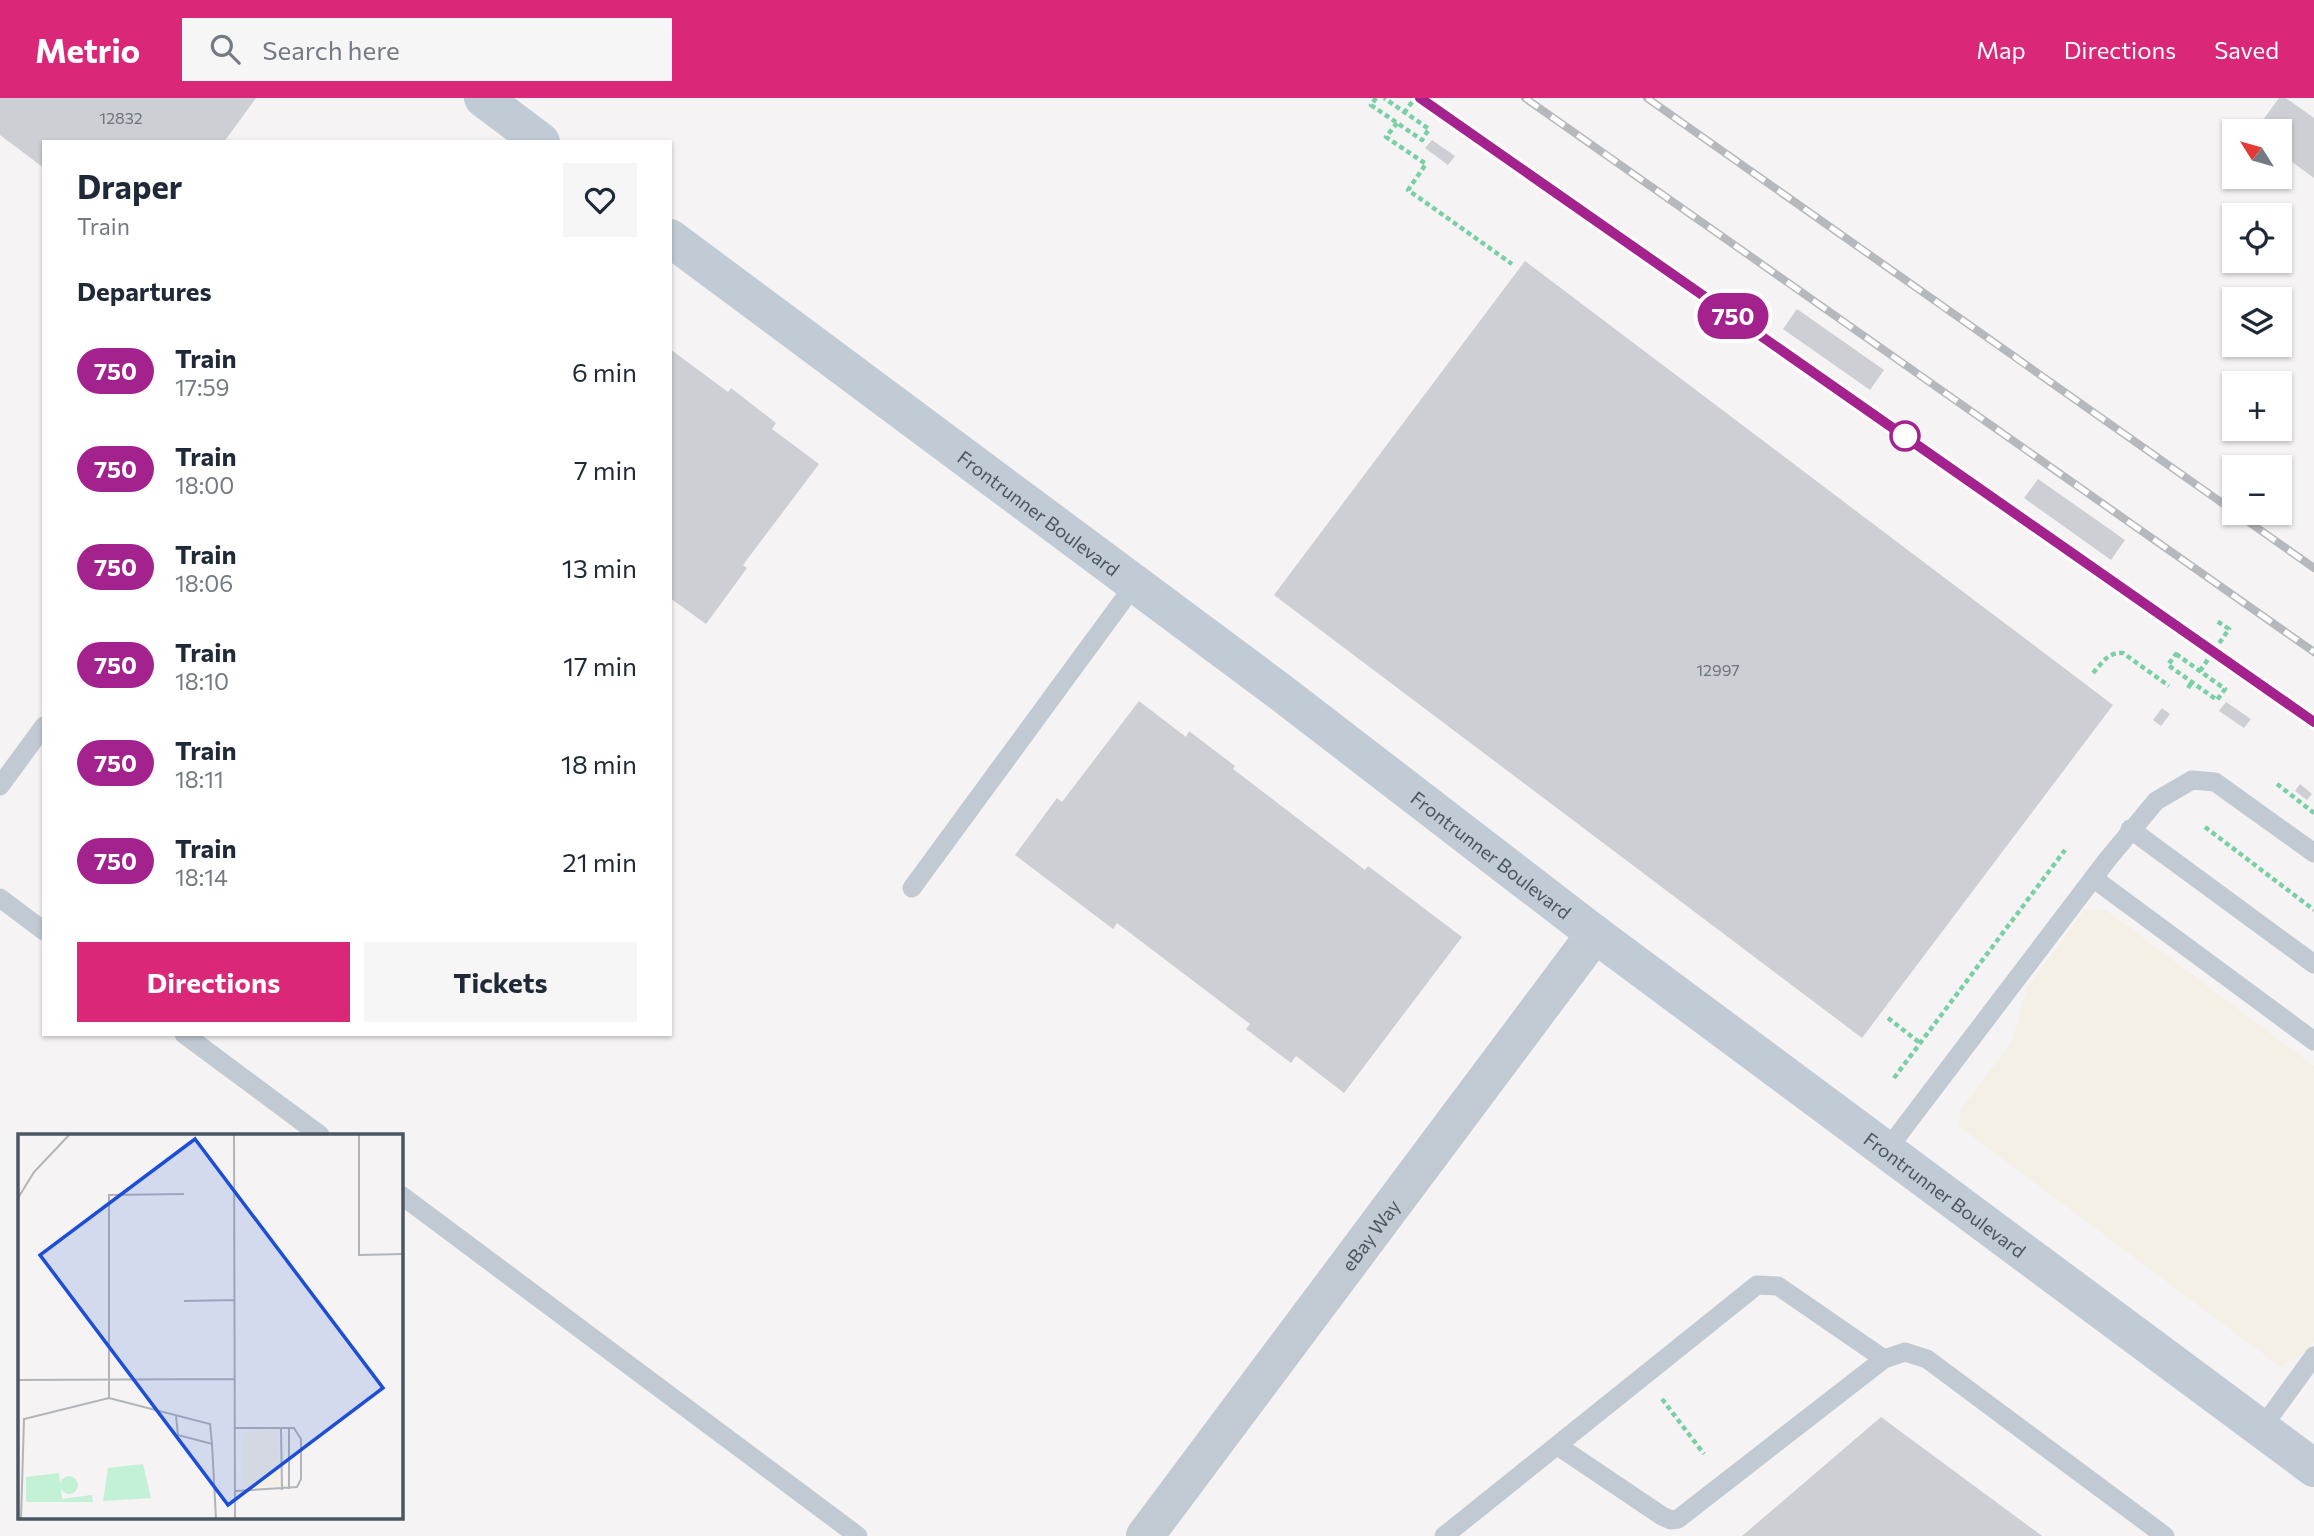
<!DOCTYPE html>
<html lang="en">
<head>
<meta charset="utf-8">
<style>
  body { margin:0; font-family:Commissioner,sans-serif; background:#f6f6f7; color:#1f2937; height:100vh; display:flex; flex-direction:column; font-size:26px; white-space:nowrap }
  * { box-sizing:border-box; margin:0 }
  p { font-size:23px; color:#747a83 }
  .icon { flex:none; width:38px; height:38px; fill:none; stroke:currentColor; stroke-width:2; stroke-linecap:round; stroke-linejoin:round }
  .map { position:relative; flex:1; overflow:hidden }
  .sheet { position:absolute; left:42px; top:42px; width:630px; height:896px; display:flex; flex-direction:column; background:#fff; border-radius:0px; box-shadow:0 2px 5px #0004 }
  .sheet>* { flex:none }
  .badge { padding:0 14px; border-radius:23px; font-size:24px; line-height:46px }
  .needle { width:46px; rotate:307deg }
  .fabs { position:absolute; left:2222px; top:21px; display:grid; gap:14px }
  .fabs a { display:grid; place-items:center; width:70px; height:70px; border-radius:0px; background:#fff; box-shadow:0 2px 5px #0004; font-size:35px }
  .map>.badge { position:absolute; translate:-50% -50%; box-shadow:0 0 0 4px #fff }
  h2 { padding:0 35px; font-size:26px; line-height:63px }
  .round { display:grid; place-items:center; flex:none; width:74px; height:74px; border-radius:0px; background:#f6f6f7 }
  .summary { display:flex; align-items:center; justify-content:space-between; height:119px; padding:0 35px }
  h1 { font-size:33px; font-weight:700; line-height:52px }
  .cta { display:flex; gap:14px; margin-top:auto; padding:14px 35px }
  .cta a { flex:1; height:80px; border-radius:0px; background:#db2777; color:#fff; font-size:28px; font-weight:700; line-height:80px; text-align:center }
  .cta a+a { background:#f6f6f7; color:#1f2937 }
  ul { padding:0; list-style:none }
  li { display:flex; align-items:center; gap:21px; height:98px; padding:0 35px }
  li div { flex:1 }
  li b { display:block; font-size:26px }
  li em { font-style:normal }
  li .badge { min-width:77px; font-weight:700; text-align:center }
  header { display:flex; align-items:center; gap:42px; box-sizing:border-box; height:98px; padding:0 35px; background:#db2777; color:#fff }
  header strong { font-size:33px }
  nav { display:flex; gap:38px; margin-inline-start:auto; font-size:24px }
  .search { width:490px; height:63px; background:#f6f6f7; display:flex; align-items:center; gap:18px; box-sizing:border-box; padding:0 24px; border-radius:0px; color:#747a83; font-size:26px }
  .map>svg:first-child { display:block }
</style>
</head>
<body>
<header>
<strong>Metrio</strong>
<div class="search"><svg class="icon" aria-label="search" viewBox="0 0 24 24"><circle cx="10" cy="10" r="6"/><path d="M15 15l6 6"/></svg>Search here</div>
<nav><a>Map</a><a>Directions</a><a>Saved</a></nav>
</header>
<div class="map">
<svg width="2314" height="1438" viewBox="0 0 2314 1438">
  <rect width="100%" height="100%" fill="#f5f3f3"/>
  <!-- sand -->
  <path fill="#f5f0e5" d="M2095 811 2106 812 2314 968V1243L2306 1254 2281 1269 1958 1027 1962 1010 2012 943 2027 890 2084 812Z"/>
  <!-- building -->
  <path fill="#cdcfd5" d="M0 0H256L224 44H44V70L0 37Z
    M2279 0H2286L2314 20V80L2280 55V33H2255Z
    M1432 42 1455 58 1448 67 1425 50Z
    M1525 163 2113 607 1862 940 1274 497Z
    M1797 211 1884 272 1870 292 1783 231Z
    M670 251 728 294 731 290 776 325 772 331 819 366 743 467 747 470 706 526 670 500Z
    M2038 381 2125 442 2111 462 2024 400Z
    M1139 603 1186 639 1189 633 1235 668 1233 671 1365 772 1368 768 1462 839 1344 995 1296 958 1291 965 1246 931 1250 926 1117 825 1113 831 1015 757 1057 700 1062 704Z
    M2226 604 2251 621 2244 630 2219 613Z
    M2162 610 2170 616 2161 628 2153 622Z
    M2300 686 2312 696 2307 702 2295 693Z
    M1881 1319 2042 1438H1742Z"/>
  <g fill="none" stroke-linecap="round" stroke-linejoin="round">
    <!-- path -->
    <path stroke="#7ad0a6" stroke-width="4.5" stroke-dasharray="5 3.5" stroke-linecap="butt" d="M1376 0 1371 7 1422 42 1429 31 1384 0
      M1404 15 1415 0
      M1397 25 1386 39 1426 66 1408 92 1512 166
      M2176 556 2225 591 2217 602 2168 567Z
      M2200 573 2229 531 2217 523
      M2093 575C2103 564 2108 554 2123 555L2169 588
      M2188 590 2192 584
      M2277 686 2314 715
      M2205 729 2314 812
      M1888 920 1920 945
      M1894 980 2065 752
      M1662 1301 1704 1356"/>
    <!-- lane -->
    <path stroke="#c1cad2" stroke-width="19" d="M0 688 44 628
      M2130 731 2314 866
      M2093 780 2314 943
      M912 790 1135 486
      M0 800 44 833
      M184 936 320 1037
      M1886 1053 2107 762 2156 703 2192 682 2215 684 2314 755
      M401 1097 858 1438
      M1884 1261 1905 1254 1927 1261 2165 1438
      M2261 1331 2314 1258
      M1444 1438 1757 1187 1778 1188 1884 1261 1678 1421 1671 1422 1662 1418 1558 1348"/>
    <!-- street -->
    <path stroke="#c1cad2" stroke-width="38" id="s1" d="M1145 1438 1595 836"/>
    <!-- secondary -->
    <g stroke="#c1cbd6" stroke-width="38">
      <path d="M483 0 541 44"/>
      <path id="s2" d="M670 140 1279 593 1595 836 2314 1370"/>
    </g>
    <!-- rail casing -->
    <g stroke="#b5b8bd" stroke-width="8">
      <path id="rail" d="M1420 0 2314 624
        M1525 0 2314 554
        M1647 0 2235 414
        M2236 415 2314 470"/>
    </g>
    <!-- rail -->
    <use href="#rail" stroke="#fff" stroke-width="5" stroke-dasharray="16" stroke-linecap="butt"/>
  </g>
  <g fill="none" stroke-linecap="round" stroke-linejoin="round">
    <!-- line casing -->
    <g stroke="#fff" stroke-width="16">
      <path id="line" d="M1420 0 2314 624"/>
    </g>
    <!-- line -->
    <use href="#line" stroke="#a4228e" stroke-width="10"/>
  </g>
  <!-- markers -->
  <circle fill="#fff" stroke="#a4228e" stroke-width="3.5" cx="1905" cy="338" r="14"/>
  <g text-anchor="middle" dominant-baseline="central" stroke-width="5" stroke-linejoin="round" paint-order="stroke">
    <!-- number labels -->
    <g font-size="16" fill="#6b747e">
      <text x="121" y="19">12832</text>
      <text x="1718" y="571">12997</text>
    </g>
    <!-- street labels -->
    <g font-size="19" fill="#4a5661" stroke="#fff">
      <text stroke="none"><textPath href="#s2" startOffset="460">Frontrunner Boulevard</textPath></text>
      <text stroke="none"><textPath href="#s2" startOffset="1027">Frontrunner Boulevard</textPath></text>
      <text stroke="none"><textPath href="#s2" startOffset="1594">Frontrunner Boulevard</textPath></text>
      <text stroke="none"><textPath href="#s1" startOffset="376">eBay Way</textPath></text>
    </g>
  </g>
  <!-- overview -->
  <g transform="translate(18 1036)">
    <rect width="385" height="385" fill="#f5f3f3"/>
    <path d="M125 330 133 364 85 367 90 334ZM41 339 44 365 74 361 75 368H8V343ZM42 351a9 9 0 1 1 18 0a9 9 0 1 1-18 0Z" fill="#c3f1d5"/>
    <path d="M245 296H260L261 352 225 354V299Z" fill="#f5f0e5"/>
    <path fill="none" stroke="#b1b4b9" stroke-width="2" d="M216 0 217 385M341 0V121L385 120M0 64 16 38 52 0M166 167 217 166M0 246 216 245M91 264V61L166 60M217 294H276L283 305V345L279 353 217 357M263 294 264 356M194 310 198 385M271 355V294M3 385 6 285 91 264 192 290 194 310 160 301 158 282"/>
    <path fill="#1d4ed8" fill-opacity="0.15" stroke="#1d4ed8" stroke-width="3.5" d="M177 5 365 254 210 371 22 121Z"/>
    <rect width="385" height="385" fill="none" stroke="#4a5661" stroke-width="3.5"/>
  </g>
</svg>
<div class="fabs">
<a><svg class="needle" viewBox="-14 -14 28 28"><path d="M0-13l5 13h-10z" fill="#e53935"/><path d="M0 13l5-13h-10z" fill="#747a83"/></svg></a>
<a><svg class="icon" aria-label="locate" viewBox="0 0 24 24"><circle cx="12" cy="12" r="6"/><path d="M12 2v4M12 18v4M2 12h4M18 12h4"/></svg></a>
<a><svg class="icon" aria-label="layers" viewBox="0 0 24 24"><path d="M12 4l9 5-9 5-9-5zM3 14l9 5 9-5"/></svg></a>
<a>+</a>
<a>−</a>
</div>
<b class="badge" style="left:1733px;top:218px;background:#a4228e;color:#fff">750</b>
<section class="sheet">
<div class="summary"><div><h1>Draper</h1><p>Train</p></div><a class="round"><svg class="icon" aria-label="heart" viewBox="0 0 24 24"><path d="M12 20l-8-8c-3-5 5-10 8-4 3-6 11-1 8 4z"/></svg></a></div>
<h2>Departures</h2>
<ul>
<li><span class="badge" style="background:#a4228e;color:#fff">750</span><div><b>Train</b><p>17:59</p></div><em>6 min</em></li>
<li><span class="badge" style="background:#a4228e;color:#fff">750</span><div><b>Train</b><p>18:00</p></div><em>7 min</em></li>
<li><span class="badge" style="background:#a4228e;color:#fff">750</span><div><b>Train</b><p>18:06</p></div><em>13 min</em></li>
<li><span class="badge" style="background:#a4228e;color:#fff">750</span><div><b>Train</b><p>18:10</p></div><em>17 min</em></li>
<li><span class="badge" style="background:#a4228e;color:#fff">750</span><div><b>Train</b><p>18:11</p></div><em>18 min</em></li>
<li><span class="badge" style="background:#a4228e;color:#fff">750</span><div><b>Train</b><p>18:14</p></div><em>21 min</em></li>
</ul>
<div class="cta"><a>Directions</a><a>Tickets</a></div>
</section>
</div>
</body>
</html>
